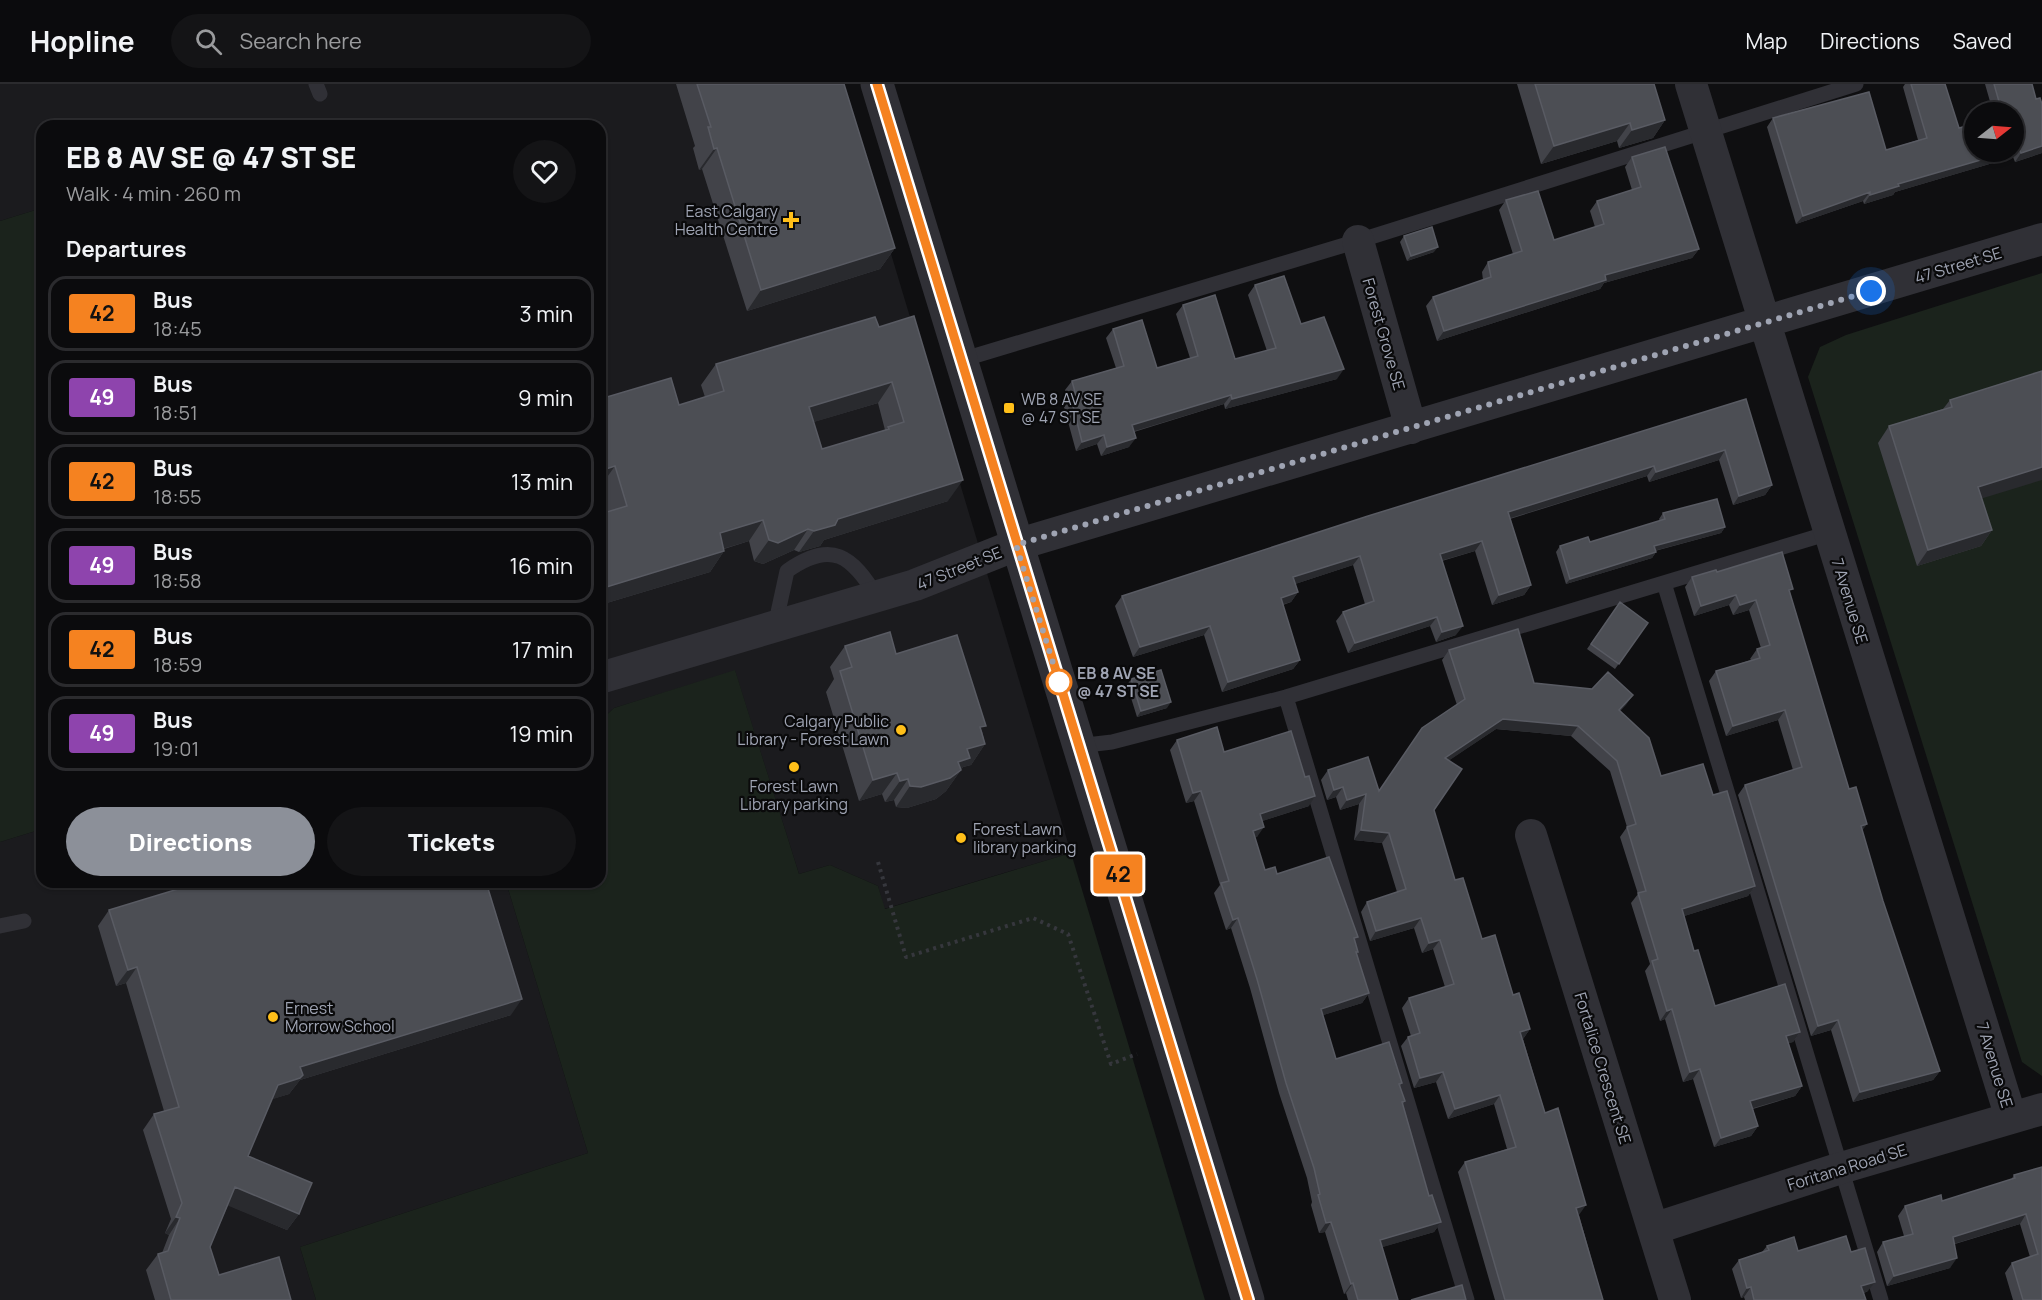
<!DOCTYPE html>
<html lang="en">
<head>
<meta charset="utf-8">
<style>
  body { margin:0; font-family:Manrope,sans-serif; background:#141416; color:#f1f3f6; height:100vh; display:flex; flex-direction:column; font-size:22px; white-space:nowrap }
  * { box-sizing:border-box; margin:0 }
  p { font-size:20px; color:#9a9b9d }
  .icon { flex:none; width:33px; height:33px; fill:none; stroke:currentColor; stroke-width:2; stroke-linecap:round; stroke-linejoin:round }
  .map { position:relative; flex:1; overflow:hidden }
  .drawer { position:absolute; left:36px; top:36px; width:570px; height:768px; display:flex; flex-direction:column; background:#0b0b0d; border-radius:18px; box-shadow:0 2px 4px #0004,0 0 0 2px #2b2b2e }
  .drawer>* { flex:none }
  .badge { padding:0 12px; border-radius:4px; font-size:21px; line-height:39px }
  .needle { width:39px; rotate:73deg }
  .buttons { position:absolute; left:1964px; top:18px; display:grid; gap:12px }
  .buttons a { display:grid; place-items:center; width:60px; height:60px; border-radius:50%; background:#0b0b0d; box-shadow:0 2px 4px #0004,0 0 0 2px #2b2b2e; font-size:30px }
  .you { position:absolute; width:30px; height:30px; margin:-15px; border:4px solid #fff; border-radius:50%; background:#1a73e8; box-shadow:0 0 0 9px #1a73e833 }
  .map>.badge { position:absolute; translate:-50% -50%; box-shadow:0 0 0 3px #fff }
  h2 { padding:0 30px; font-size:22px; line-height:54px }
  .round { display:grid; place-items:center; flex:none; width:63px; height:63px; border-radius:32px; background:#141416 }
  .headline { display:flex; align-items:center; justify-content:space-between; height:102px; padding:0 30px }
  h1 { font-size:28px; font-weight:800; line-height:45px }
  .primary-button { display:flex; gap:12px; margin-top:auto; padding:12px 30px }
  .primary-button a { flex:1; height:69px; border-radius:36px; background:#8c9099; color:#fff; font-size:24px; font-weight:800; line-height:69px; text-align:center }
  .primary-button a+a { background:#141416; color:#f1f3f6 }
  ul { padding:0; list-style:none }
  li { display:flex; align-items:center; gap:18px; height:75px; margin:0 12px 9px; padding:0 18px; border:3px solid #2b2b2e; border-radius:18px }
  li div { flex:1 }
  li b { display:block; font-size:22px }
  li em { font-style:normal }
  li .badge { min-width:66px; font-weight:700; text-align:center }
  header { display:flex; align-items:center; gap:36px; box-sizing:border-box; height:84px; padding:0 30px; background:#0b0b0d; border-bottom:2px solid #2b2b2e }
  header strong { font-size:28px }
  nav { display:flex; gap:33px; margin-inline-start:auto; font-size:21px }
  .search { width:420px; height:54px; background:#141416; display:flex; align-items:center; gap:15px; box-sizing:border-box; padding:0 21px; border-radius:33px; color:#9a9b9d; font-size:22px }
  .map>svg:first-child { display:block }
</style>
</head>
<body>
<header>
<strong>Hopline</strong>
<div class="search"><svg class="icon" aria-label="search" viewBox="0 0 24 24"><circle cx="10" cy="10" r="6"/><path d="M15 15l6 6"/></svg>Search here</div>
<nav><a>Map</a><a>Directions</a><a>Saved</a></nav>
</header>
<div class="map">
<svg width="2042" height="1216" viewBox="0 0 2042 1216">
  <rect width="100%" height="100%" fill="#0f0f11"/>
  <!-- built -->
  <path fill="#1b1b1e" d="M0 0H840L1071 769 884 825 878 802 830 781 799 790 735 587 614 624 600 637V42H337L308 38 296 42H42V124L0 137Z
    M42 745V798H506L588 1069 300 1163 316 1216H0V758Z"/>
  <!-- green -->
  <path fill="#1b231c" d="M42 124V745L0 758V137Z
    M2042 189V992L2022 978 1808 293 1820 263 1846 251Z
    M735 586 799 790 830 781 878 802 885 825 1071 769 1205 1216H316L300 1163 588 1069 506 798H600V637L614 624Z"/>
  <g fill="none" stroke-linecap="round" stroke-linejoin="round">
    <!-- path -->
    <path stroke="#36373d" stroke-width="4" stroke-dasharray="3 4.5" stroke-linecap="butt" d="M878 778 906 873 1033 834 1068 850 1111 980 1137 970"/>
    <!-- service -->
    <path stroke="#303036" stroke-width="15" d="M316 0 320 10
      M961 276 1358 157 1856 0
      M1664 499 1881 1216
      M775 542 787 487C832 455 852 472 877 513
      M1286 613 1467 1216
      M1078 662 1112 658 1286 613 1829 449
      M0 842 24 837"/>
    <!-- minor -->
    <path stroke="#303036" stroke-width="32" d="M1691 0 2011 1034
      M1358 157 1411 344
      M600 594 915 501 1016 461 2042 155
      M1531 751 1675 1216
      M1653 1145 1841 1084 2042 1025"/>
    <!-- tertiary -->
    <path stroke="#303036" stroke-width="33" d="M877 0 1248 1216"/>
  </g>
  <!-- wall -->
  <path fill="#424349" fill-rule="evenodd" d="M676 0H844L895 164 880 185 747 227 702 85 699 86 693 64 695 62Z
    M1517 0H1654L1665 36 1653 54 1619 64 1617 57 1541 80Z
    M1905 0H1945L1959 44 2013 28H1993L1985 0H2032L2036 15 2042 20V69L2015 78 2013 73 1895 108 1893 111 1864 120 1863 117 1796 140 1767 43 1773 34 1886 66 1918 56 1903 3Z
    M1632 73 1699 165 1692 174 1604 199 1600 205 1437 257 1426 222 1433 213 1483 196 1482 188 1488 178 1513 170 1499 126 1506 116 1554 156 1595 143 1590 127 1597 117 1632 106 1625 83Z
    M1404 152 1434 168 1407 177 1400 158Z
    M1255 201 1301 240 1337 295 1225 325 1224 320 1134 348 1129 363 1101 372 1097 360 1076 367 1064 323 1068 318 1065 306 1072 297 1116 284 1106 254 1113 245 1157 284 1190 274 1176 230 1183 221 1235 275 1267 267 1248 211Z
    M875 233 948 417 824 456 820 462 799 468 794 466 763 480 754 477 749 457 724 465V467L710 488 600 521V430L608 427 600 403V315L679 321 705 313 701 301 716 280ZM878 319 885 346 822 365 813 338Z
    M1746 315 1772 401 1765 411 1733 421 1719 376 1649 398 1647 392 1510 435 1531 501 1524 511 1492 521 1475 467 1442 477 1456 551 1436 558 1430 542 1348 569 1336 537 1343 528 1365 520 1353 481 1295 500 1298 508 1291 518 1283 521 1300 576 1293 585 1222 608 1204 551 1133 573 1115 522 1122 512Z
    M1950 316 1992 446 1981 462 1917 482 1878 359 1889 342 1943 325Z
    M1663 429 1725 443 1721 449 1655 467 1656 468 1652 474 1566 500 1556 468 1560 462 1590 458 1660 437 1659 435Z
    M1717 488 1790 509 1849 705 1862 747 1883 817 1940 987 1933 996 1853 1018 1831 946 1811 952 1738 711 1745 701 1793 686 1778 636 1726 652 1709 597 1716 587 1751 576 1750 575 1757 565 1761 564 1749 526 1733 531 1729 521 1694 532 1685 503 1692 493Z
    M1620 518 1648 539 1615 585 1587 565Z
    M845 562 896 570 982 647 985 660 971 681 963 683 946 707 936 715 907 724 896 723 894 716 885 718 882 710 859 717 826 608 834 595 830 583Z
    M1449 566 1534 599 1633 611 1620 627 1661 692 1713 711 1755 802 1748 812 1684 832 1694 867 1715 922 1800 948 1793 958 1788 959 1802 1002 1795 1012 1753 1025 1758 1042 1751 1052 1714 1063 1693 995 1683 998 1665 935 1660 937 1645 887 1650 880 1631 819 1638 810 1620 753 1627 743 1610 687 1571 652 1496 645 1449 676 1434 726 1455 796 1482 855 1513 911 1530 945 1523 955 1545 1029 1579 1131 1603 1216H1495L1458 1088 1465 1078 1507 1065 1494 1020 1448 1035 1436 998 1414 1004 1401 962 1408 953 1411 952 1402 924 1409 914 1445 903 1433 865 1422 869 1414 844 1370 857 1361 828 1367 818 1397 808 1382 759 1354 756 1359 720 1340 726 1336 713 1327 716 1321 696 1328 686 1379 707 1457 621 1442 576Z
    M1131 595 1167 624 1137 633 1127 601Z
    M1177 656 1224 668 1309 722 1262 737 1257 753H1255L1265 786 1277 790 1355 857 1358 868 1356 870 1369 909 1362 919 1323 931 1336 975 1402 999 1400 1002 1405 1017 1403 1020 1429 1112 1441 1138 1434 1148 1382 1163 1398 1216H1348L1346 1209 1344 1210 1325 1148 1319 1149 1311 1121 1312 1118 1307 1094 1279 1009 1250 904 1231 844 1226 846 1214 809 1220 801 1194 717 1186 719 1170 666Z
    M109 826 511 931 300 996 289 1010 272 1015 248 1072 299 1130 287 1146 228 1121 210 1163 219 1191 291 1216H155L146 1186 158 1170 162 1169 169 1151 165 1149 171 1135 143 1046 154 1030 164 1027 126 899 116 902 98 842Z
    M2042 1083V1216H2013L2005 1189 2012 1179 2030 1173 2020 1140 1955 1160 1950 1184 1887 1202 1877 1168 1883 1158 1904 1152 1898 1132 1905 1122 1942 1117 2011 1096 2014 1091Z
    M1767 1162 1798 1167 1851 1168 1868 1207 1864 1209 1866 1216H1745L1744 1213 1741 1214 1732 1185 1739 1176 1762 1168Z"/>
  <!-- shaded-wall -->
  <path fill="#292a2e" d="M1665 36 1653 54 1619 64 1632 46Z
    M1630 39 1617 57 1541 80 1554 62Z
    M2042 62V69L2015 78 2021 69Z
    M717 64 702 85 699 86 714 65Z
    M2019 64 2013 73 1895 108 1893 111 1864 120 1870 111 1898 100 2008 68H2013V66Z
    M1870 108 1863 117 1796 140 1803 132Z
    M1438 163 1434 168 1407 177 1411 172Z
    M895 164 880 185 747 227 761 206Z
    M1699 165 1692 174 1604 199 1600 205 1437 257 1444 247 1605 191Z
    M1344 285 1337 295 1225 325 1232 315Z
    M892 298 878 319 794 344 809 323Z
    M1231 311 1224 320 1125 350 1132 341Z
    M1104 351 1097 360 1076 367 1082 358Z
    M1136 354 1129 363 1101 372 1107 363Z
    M1725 366 1719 376 1649 398 1656 388Z
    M615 382 600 403V387Z
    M1654 382 1647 392 1501 437 1508 428Z
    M2042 383V396L1967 419 1978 403Z
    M963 396 948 417 824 456 820 462 799 468 814 447 838 435Z
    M1772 401 1765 411 1733 421 1739 412Z
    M763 436 749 457 706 470 720 449Z
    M1725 443 1721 449 1650 468 1654 462Z
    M808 445 794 466 763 480 754 477 769 456Z
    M1992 446 1981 462 1917 482 1928 466Z
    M1482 457 1475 467 1433 479 1440 470Z
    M724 467 710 488 600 521V505Z
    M1656 468 1652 474 1566 500 1570 495Z
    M1360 472 1353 481 1286 503 1293 493Z
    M1531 501 1524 511 1492 521 1499 511Z
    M1298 508 1291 518 1274 523 1281 514Z
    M1736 511 1729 521 1694 532 1701 522Z
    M1756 516 1749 526 1733 531 1740 521Z
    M1437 533 1430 542 1348 569 1355 559Z
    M1210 542 1204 551 1133 573 1140 563Z
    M1463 542 1456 551 1436 558 1442 548Z
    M1300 576 1293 585 1222 608 1228 598Z
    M1633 611 1626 621 1612 636 1619 626Z
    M1171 618 1167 624 1137 633 1141 627Z
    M1785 626 1778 636 1726 652 1733 642Z
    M1503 635 1578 642 1571 652 1496 645 1438 684 1445 674Z
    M985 660 971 681 963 683 946 707 936 715 907 724 896 723 910 702 958 678 967 665Z
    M897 689 882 710 859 717 873 696Z
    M908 695 894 716 885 718 900 697Z
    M1343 703 1336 713 1327 716 1334 706Z
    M1201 707 1194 717 1186 719 1193 709Z
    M1366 710 1359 720 1340 726 1347 716Z
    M1315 712 1309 722 1253 740 1260 730Z
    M1867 740 1860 750 1861 742Z
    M1264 743 1257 753 1246 756 1253 747Z
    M1361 746 1389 749 1382 759 1354 756Z
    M1755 802 1748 812 1675 835 1682 825Z
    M1238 834 1231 844 1226 846 1233 836Z
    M1421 834 1414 844 1370 857 1376 847Z
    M1440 856 1433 865 1422 869 1429 859Z
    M137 883 126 899 116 902 128 886Z
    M1369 909 1362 919 1314 934 1321 925Z
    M522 915 511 931 300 996 289 1010 267 1017 278 1001 300 983Z
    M1672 925 1665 935 1660 937 1667 927Z
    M1838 936 1831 946 1811 952 1818 942Z
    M1530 945 1523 955 1514 958 1520 948Z
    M1800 948 1793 958 1779 962 1786 952Z
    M1700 985 1693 995 1683 998 1690 988Z
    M1940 987 1933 996 1853 1018 1860 1008Z
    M1443 988 1436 998 1414 1004 1420 994Z
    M1802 1002 1795 1012 1743 1027 1750 1017Z
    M1500 1011 1494 1020 1448 1035 1455 1025Z
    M1758 1042 1751 1052 1714 1063 1721 1054Z
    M235 1103 299 1130 287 1146 224 1120Z
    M1586 1121 1579 1131 1569 1134 1576 1124Z
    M2026 1130 2020 1140 1947 1162 1953 1153Z
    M176 1133 180 1134 169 1151 165 1149Z
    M1331 1138 1325 1148 1319 1149 1326 1139Z
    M1441 1138 1434 1148 1373 1166 1380 1156Z
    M1957 1174 1950 1184 1887 1202 1894 1192Z
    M1875 1198 1868 1207 1855 1212 1861 1202Z
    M1353 1199 1346 1209 1344 1210 1351 1200Z
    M1751 1203 1744 1213 1741 1214 1747 1204Z"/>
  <!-- building -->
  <path fill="#4c4e54" stroke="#595b63" stroke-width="1.5" fill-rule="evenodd" d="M697 0H844L895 164 761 206 717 64 714 65 708 43H711Z
    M1535 0H1654L1665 36 1632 46 1630 39 1554 62Z
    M1911 0H1945L1959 44 1974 40V68H2008L1898 100 1899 102 1870 111V108L1803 132 1773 34 1869 8 1886 66 1927 54Z
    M1994 0H2032L2036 15 2040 14 2042 20V62L2021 69 2019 64 2013 66V28H2002Z
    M1665 63 1699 165 1605 191 1606 196 1444 247 1433 213 1491 193 1488 178 1522 167 1506 116 1538 107 1554 156 1604 140 1597 117 1641 103 1632 73Z
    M1432 143 1438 163 1411 172 1404 152Z
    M1284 192 1301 240 1324 233 1344 285 1232 315 1231 311 1132 341 1136 354 1107 363 1104 351 1082 358 1071 314 1076 312 1072 297 1124 282 1113 245 1142 236 1157 284 1198 272 1183 221 1215 211 1235 275 1276 264 1255 201Z
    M914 232 963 396 838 435 835 441 814 447 808 445 778 459 769 456 763 436 720 449 724 467 600 505V430L627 422 615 382 600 387V315L671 294 679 321 724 307 716 280 875 233 879 243ZM892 298 904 338 888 343 889 345 822 365 809 323Z
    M2042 287V383L1978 403 1992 446 1928 466 1889 342 1952 323 1950 316Z
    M1746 315 1772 401 1739 412 1725 366 1656 388 1654 382 1508 428 1531 501 1499 511 1482 457 1440 470 1463 542 1442 548 1437 533 1355 559 1343 528 1374 517 1360 472 1293 493 1298 508 1281 514 1300 576 1228 598 1210 542 1140 563 1122 512 1368 432Z
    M1717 415 1725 443 1654 462 1656 468 1570 495 1560 462 1588 453 1590 458 1665 435 1663 429Z
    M1782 468 1793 505 1789 506 1849 705 1856 703 1867 740 1861 742 1883 817 1940 987 1860 1008 1838 936 1818 942 1745 701 1802 683 1785 626 1733 642 1716 587 1760 574 1757 565 1770 561 1756 516 1740 521 1736 511 1701 522 1692 493 1716 486 1717 488Z
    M1620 518 1648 539 1619 580 1591 560Z
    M1518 545 1534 599 1592 605 1608 588 1633 611 1619 626 1649 654 1661 692 1703 680 1713 711 1727 707 1755 802 1682 825 1694 867 1698 866 1715 922 1785 900 1800 948 1786 952 1802 1002 1750 1017 1758 1042 1721 1054 1700 985 1690 988 1672 925 1667 927 1652 877 1658 875 1638 809 1646 807 1627 743 1636 740 1617 677 1578 642 1503 635 1445 674 1462 685 1434 726 1455 796 1463 794 1482 855 1495 851 1513 911 1519 909 1530 945 1520 948 1545 1029 1558 1024 1586 1121 1576 1124 1603 1216H1505L1465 1078 1516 1063 1500 1011 1455 1025 1443 988 1420 994 1408 953 1420 949 1409 914 1454 900 1440 856 1429 859 1421 834 1376 847 1367 818 1406 805 1389 749 1361 746 1366 710 1347 716 1343 703 1334 706 1328 686 1368 673 1379 707 1422 644 1465 615 1449 566Z
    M890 548 896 570 957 551 986 642 980 643 985 660 967 665 970 674 958 678 961 686 950 694 921 703 910 702 908 695 900 697 897 689 873 696 840 587 852 583 845 562Z
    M1161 586 1171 618 1141 627 1131 595Z
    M1217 643 1224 668 1291 647 1305 693 1309 692 1315 712 1260 730 1264 743 1253 747 1265 786 1275 783 1277 790 1329 773 1358 853 1354 854 1358 868H1356L1369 909 1321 925 1336 975 1389 958 1402 999 1399 1000 1405 1017 1402 1018 1429 1112 1432 1111 1441 1138 1380 1156 1398 1216H1358L1353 1199 1351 1200 1331 1138 1326 1139 1318 1111 1320 1110 1314 1084 1286 999 1257 895 1238 834 1233 836 1221 799 1229 797 1201 707 1193 709 1177 656Z
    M201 798H486L522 915 300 983 303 991 300 994 278 1001 248 1072 312 1099 305 1115 299 1130 235 1103 210 1163 219 1191 279 1173 291 1216H171L158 1170 168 1167 180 1134 176 1133 182 1119 154 1030 179 1023 137 883 128 886 109 826Z
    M2042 1083V1216H2023L2012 1179 2038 1170 2026 1130 1953 1153 1957 1174 1894 1192 1883 1158 1913 1150 1905 1122 1941 1111 1942 1117 2015 1094 2014 1091Z
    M1846 1152 1851 1168 1865 1164 1875 1198 1861 1202 1866 1216H1754L1751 1203 1747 1204 1739 1176 1769 1166 1767 1162 1794 1153 1798 1167Z
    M1462 1201 1466 1216H1411Z"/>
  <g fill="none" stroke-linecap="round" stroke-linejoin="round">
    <!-- line casing -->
    <g stroke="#fff" stroke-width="14">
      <path id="line" d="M877 0 1248 1216"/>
    </g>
    <!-- line -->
    <use href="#line" stroke="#f58220" stroke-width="9"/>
    <!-- walk -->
    <path stroke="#9fa4b3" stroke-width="6" stroke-dasharray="0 10.8" d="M1059 598 1016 461 1871 207"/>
  </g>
  <!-- markers -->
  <g fill="#ffbf19" stroke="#0a0a0b" stroke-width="2">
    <path d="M788 127h6v6h6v6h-6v6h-6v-6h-6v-6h6z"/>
    <rect x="1003" y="318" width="12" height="12" rx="3"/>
    <circle cx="901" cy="646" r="6"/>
    <circle cx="794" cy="683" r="6"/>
    <circle cx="961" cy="754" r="6"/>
    <circle cx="273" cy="933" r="6"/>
  </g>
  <circle fill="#fff" stroke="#f58220" stroke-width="3" cx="1059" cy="598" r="12"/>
  <g text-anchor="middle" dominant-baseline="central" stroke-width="4.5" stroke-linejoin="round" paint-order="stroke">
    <!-- poi labels -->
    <g font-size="16" fill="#9fa4b3" stroke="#0a0a0b" text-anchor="start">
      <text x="778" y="127" text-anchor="end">East Calgary<tspan x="778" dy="18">Health Centre</tspan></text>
      <text x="1021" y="315">WB 8 AV SE<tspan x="1021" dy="18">@ 47 ST SE</tspan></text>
      <text x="889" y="637" text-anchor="end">Calgary Public<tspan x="889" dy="18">Library - Forest Lawn</tspan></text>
      <text x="794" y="702" text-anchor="middle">Forest Lawn<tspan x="794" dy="18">Library parking</tspan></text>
      <text x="973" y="745">Forest Lawn<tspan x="973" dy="18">library parking</tspan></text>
      <text x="285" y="924">Ernest<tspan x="285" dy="18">Morrow School</tspan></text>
    </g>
    <!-- street labels -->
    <g font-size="16" fill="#9fa4b3" stroke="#0a0a0b">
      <text transform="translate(1958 181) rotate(-17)">47 Street SE</text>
      <text transform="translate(1384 250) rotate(74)">Forest Grove SE</text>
      <text transform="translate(959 484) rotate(-22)">47 Street SE</text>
      <text transform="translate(1850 517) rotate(73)">7 Avenue SE</text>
      <text transform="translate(1995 981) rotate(73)">7 Avenue SE</text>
      <text transform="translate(1603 984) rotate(73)">Fortalice Crescent SE</text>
      <text transform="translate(1847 1083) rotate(-17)">Foritana Road SE</text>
    </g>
    <!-- stop labels -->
    <g font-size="16" font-weight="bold" fill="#9fa4b3" stroke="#0a0a0b" text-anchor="start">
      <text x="1077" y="589">EB 8 AV SE<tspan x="1077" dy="18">@ 47 ST SE</tspan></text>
    </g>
  </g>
</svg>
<div class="buttons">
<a><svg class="needle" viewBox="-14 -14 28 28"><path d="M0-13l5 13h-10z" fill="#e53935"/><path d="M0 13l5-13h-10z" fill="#9a9b9d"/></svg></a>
</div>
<div class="you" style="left:1871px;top:207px"></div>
<b class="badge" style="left:1118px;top:790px;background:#f58220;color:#111">42</b>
<section class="drawer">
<div class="headline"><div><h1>EB 8 AV SE @ 47 ST SE</h1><p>Walk · 4 min · 260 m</p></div><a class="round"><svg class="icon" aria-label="heart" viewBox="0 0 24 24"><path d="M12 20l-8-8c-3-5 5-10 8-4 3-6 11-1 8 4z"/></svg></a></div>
<h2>Departures</h2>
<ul>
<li><span class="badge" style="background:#f58220;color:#111">42</span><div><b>Bus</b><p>18:45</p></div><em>3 min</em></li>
<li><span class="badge" style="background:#8e44ad;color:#fff">49</span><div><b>Bus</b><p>18:51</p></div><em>9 min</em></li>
<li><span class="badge" style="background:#f58220;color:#111">42</span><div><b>Bus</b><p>18:55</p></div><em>13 min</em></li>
<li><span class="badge" style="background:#8e44ad;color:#fff">49</span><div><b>Bus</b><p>18:58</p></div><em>16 min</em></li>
<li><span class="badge" style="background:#f58220;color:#111">42</span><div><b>Bus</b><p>18:59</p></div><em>17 min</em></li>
<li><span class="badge" style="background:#8e44ad;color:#fff">49</span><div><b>Bus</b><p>19:01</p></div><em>19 min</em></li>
</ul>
<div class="primary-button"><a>Directions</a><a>Tickets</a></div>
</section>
</div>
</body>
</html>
